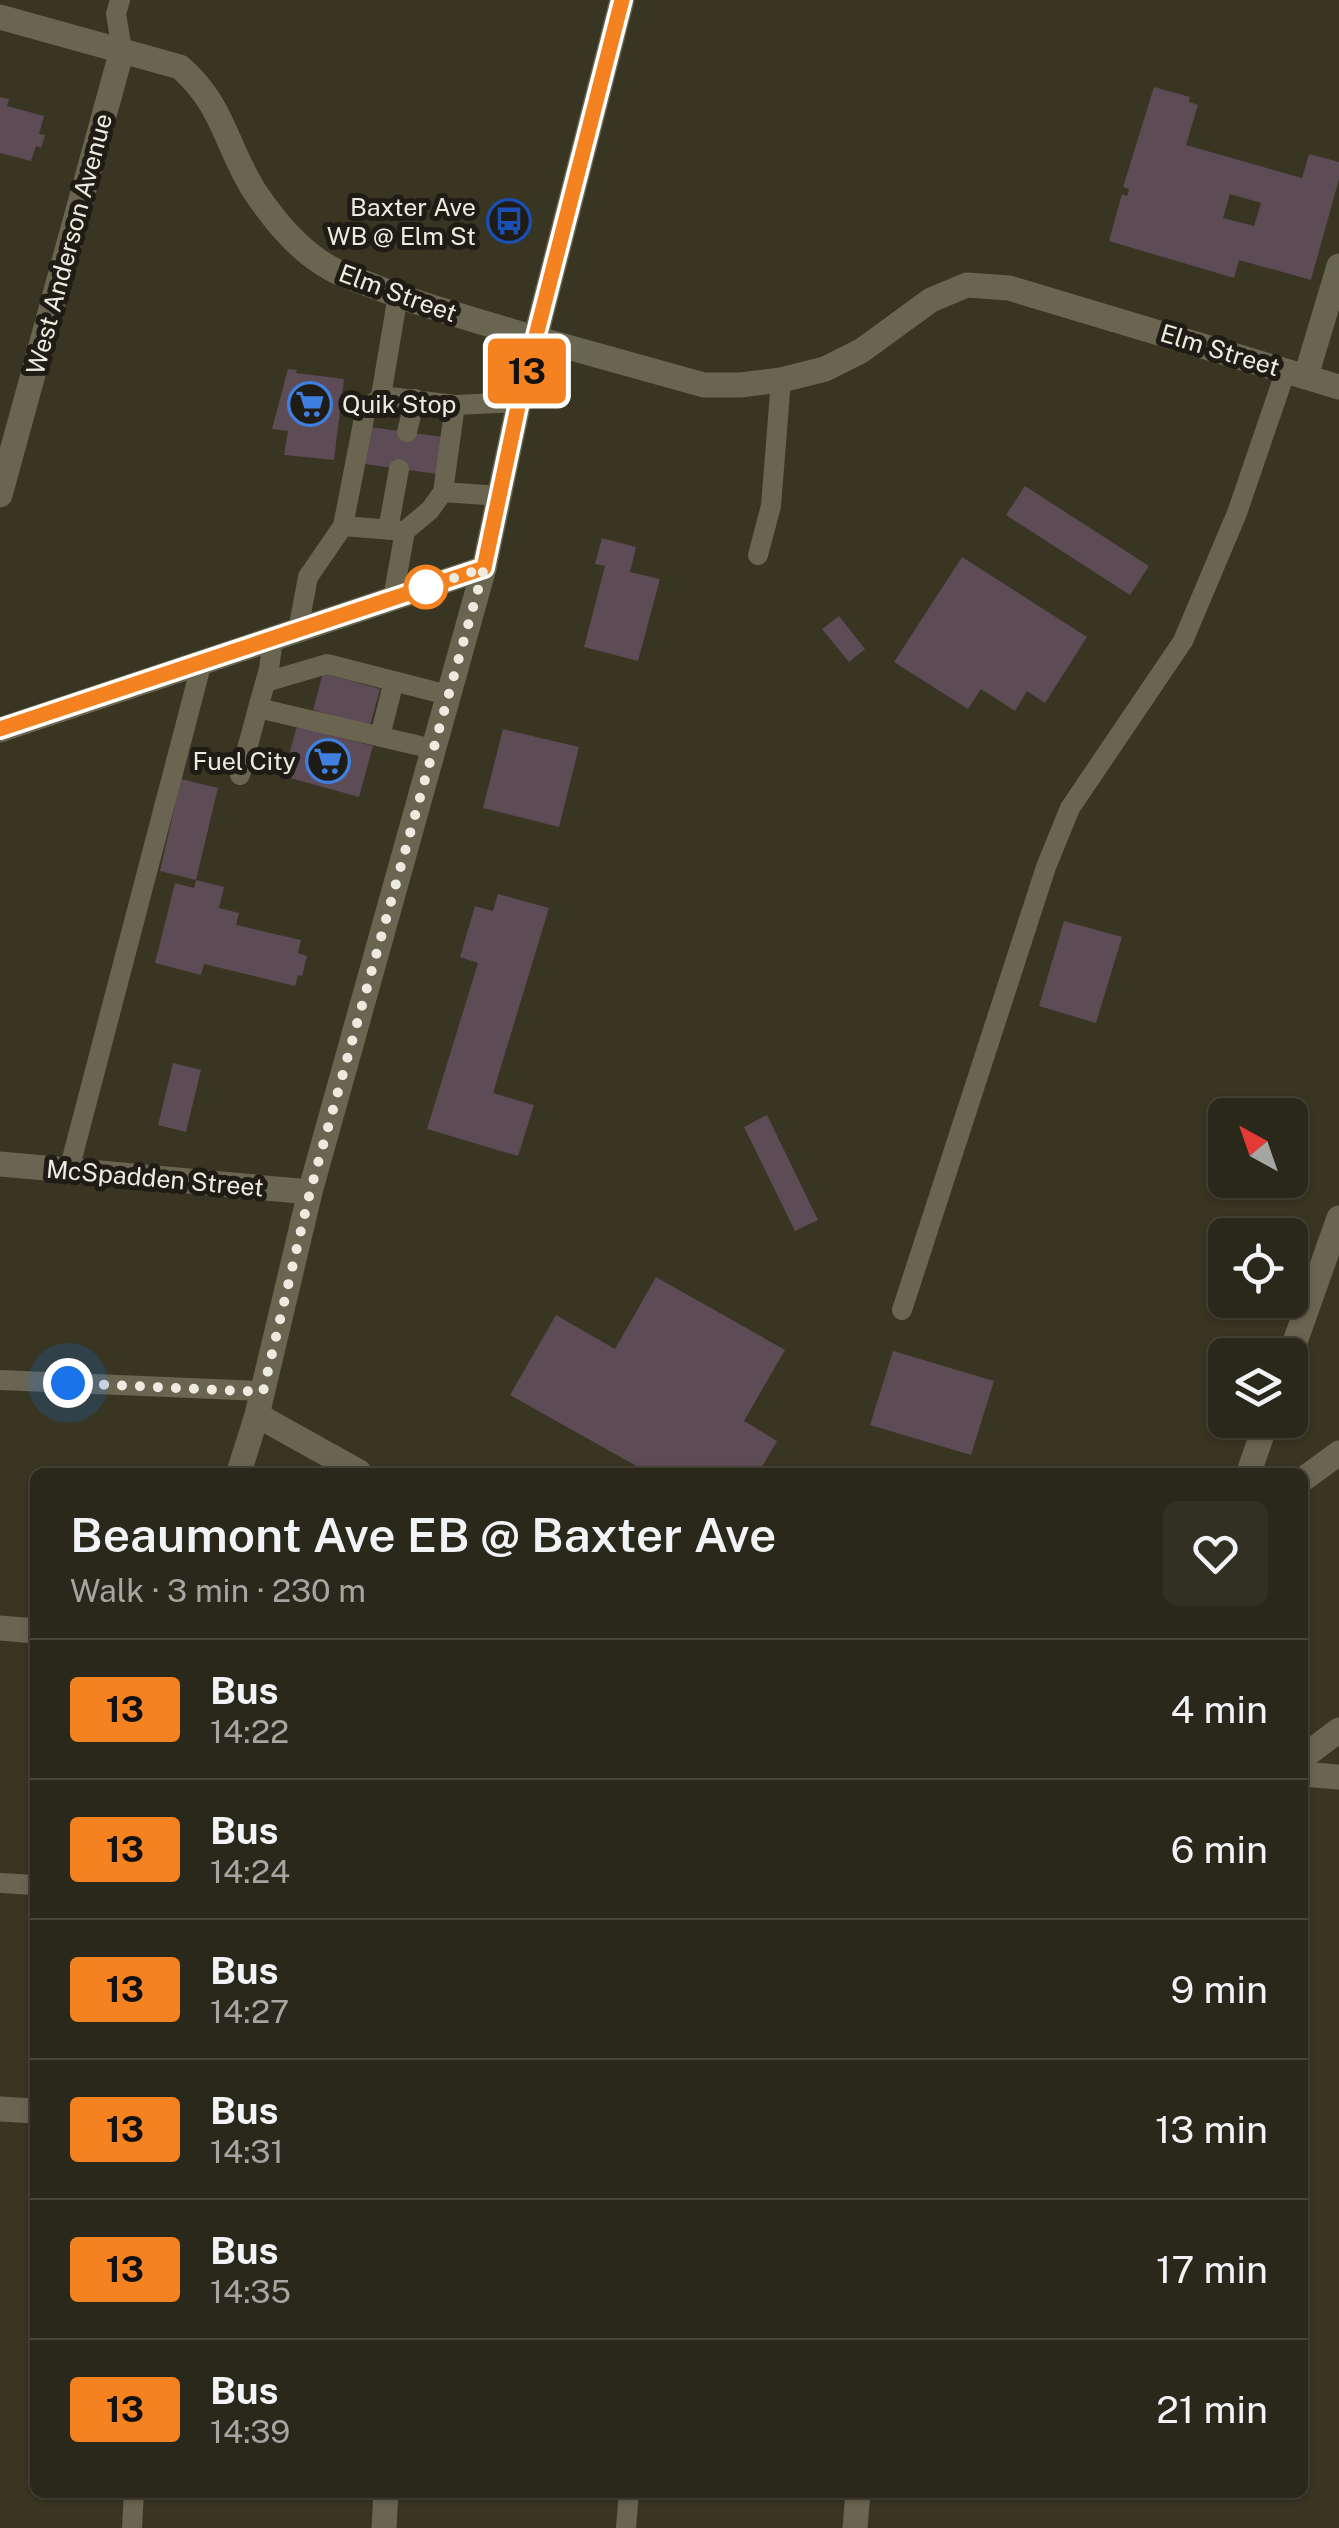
<!DOCTYPE html>
<html lang="en">
<head>
<meta charset="utf-8">
<style>
  body { margin:0; font-family:"Public Sans",sans-serif; background:#323023; color:#f1f3f6; height:100vh; display:flex; flex-direction:column; font-size:38px; white-space:nowrap }
  * { box-sizing:border-box; margin:0 }
  p { font-size:32px; color:#a5a6a2 }
  .icon { flex:none; width:55px; height:55px; fill:none; stroke:currentColor; stroke-width:2; stroke-linecap:round; stroke-linejoin:round }
  .map { position:relative; flex:1; overflow:hidden }
  .side { position:absolute; left:30px; top:1468px; width:1278px; height:1030px; display:flex; flex-direction:column; background:#2a281a; border-radius:15px; box-shadow:0 2px 8px #0004,0 0 0 2px #464439 }
  .side>* { flex:none }
  .badge { padding:0 20px; border-radius:8px; font-size:35px; line-height:65px }
  .needle { width:65px; rotate:320deg }
  .buttons { position:absolute; left:1208px; top:1098px; display:grid; gap:20px }
  .buttons a { display:grid; place-items:center; width:100px; height:100px; border-radius:15px; background:#2a281a; box-shadow:0 2px 8px #0004,0 0 0 2px #464439; font-size:50px }
  .you { position:absolute; width:50px; height:50px; margin:-25px; border:8px solid #fff; border-radius:50%; background:#1a73e8; box-shadow:0 0 0 15px #1a73e833 }
  .map>.badge { position:absolute; translate:-50% -50%; box-shadow:0 0 0 5px #fff }
  .round { display:grid; place-items:center; flex:none; width:105px; height:105px; border-radius:15px; background:#323023 }
  .overview { display:flex; align-items:center; justify-content:space-between; height:170px; padding:0 40px }
  h1 { font-size:48px; font-weight:600; line-height:75px }
  ul { padding:0; list-style:none }
  li { display:flex; align-items:center; gap:30px; height:140px; padding:0 40px; border-top:2px solid #464439 }
  li div { flex:1 }
  li b { display:block; font-size:38px }
  li em { font-style:normal }
  li .badge { min-width:110px; font-weight:700; text-align:center }
  .map>svg:first-child { display:block }
</style>
</head>
<body>
<div class="map">
<svg width="1339" height="2528" viewBox="0 0 1339 2528">
  <rect width="100%" height="100%" fill="#383522"/>
  <!-- building -->
  <path fill="#5d4b56" fill-rule="evenodd" d="M1154 87 1190 97 1189 102 1198 105 1186 145 1302 178 1309 154 1339 162V179L1311 280 1239 260 1234 278 1109 241 1122 194 1127 196 1129 189 1123 187ZM1230 194 1261 203 1254 226 1223 218Z
    M0 97 9 99 7 106 44 116 39 134 45 135 41 148 36 146 31 161 0 153Z
    M288 369 297 370 296 373 344 379 334 460 284 455 288 431 272 429Z
    M370 427 443 437 437 474 365 464Z
    M1025 486 1149 566 1130 595 1006 515Z
    M602 538 636 547 630 572 660 579 638 661 584 647 605 566 595 564Z
    M962 557 1087 637 1045 703 1027 691 1015 711 981 689 968 709 894 662Z
    M839 616 865 649 849 662 822 629Z
    M323 673 380 689 370 726 313 710Z
    M297 726 373 746 359 797 283 776Z
    M503 729 579 747 559 827 483 808Z
    M181 779 218 788 196 880 160 871Z
    M196 880 224 887 219 908 239 913 236 925 301 940 298 953 307 956 302 976 298 975 295 986 204 964 201 975 155 963 175 883 194 888Z
    M498 894 549 908 493 1093 534 1105 518 1156 427 1129 478 963 460 957 475 906 493 911Z
    M1064 921 1122 937 1096 1023 1039 1006Z
    M173 1063 201 1070 186 1132 158 1125Z
    M767 1115 818 1220 795 1231 744 1127Z
    M656 1277 785 1350 744 1421 777 1441 759 1472H647L510 1395 556 1315 615 1349Z
    M893 1351 994 1381 971 1455 870 1425Z"/>
  <g fill="none" stroke-linecap="round" stroke-linejoin="round">
    <!-- service -->
    <path stroke="#696551" stroke-width="20" d="M120 0 116 14 122 50
      M381 396 455 405 519 402
      M407 432 415 399
      M443 492 500 496
      M343 526 405 531 393 598
      M388 530 399 469
      M405 531 430 510 443 492 455 405
      M758 555 771 506 781 380
      M298 630 308 577 343 526 365 413 381 396 398 295
      M273 639 269 669 258 708 433 749
      M266 682 327 664 448 695
      M380 736 394 681
      M240 775 258 708
      M69 1170 202 662
      M902 1310 1046 867 1070 808 1183 641 1237 513 1286 370
      M0 1380 263 1391
      M0 1883 35 1885
      M132 2528 134 2492
      M626 2528 629 2492"/>
    <!-- minor -->
    <path stroke="#696551" stroke-width="25" d="M535 338 704 385H740L781 380 825 369 861 351 931 300 967 285 1009 288 1339 387
      M1306 376 1339 266
      M0 495 122 50
      M0 1164 310 1192
      M1290 1356 1339 1218
      M257 1415 359 1472
      M239 1472 257 1415 310 1192 484 568
      M1249 1472 1267 1420
      M1302 1480 1339 1453
      M0 1628 35 1631
      M1302 1758 1339 1730
      M1302 1774 1339 1777
      M0 2109 35 2111
      M384 2528 386 2492
      M855 2528 858 2492"/>
    <!-- tertiary -->
    <path stroke="#696551" stroke-width="25" d="M0 17 180 67C224 105 226 147 255 192 275 221 299 251 330 268 343 276 359 280 373 286 426 307 481 322 535 338
      M0 730 484 568 519 402 622 0"/>
  </g>
  <g fill="none" stroke-linecap="round" stroke-linejoin="round">
    <!-- line casing -->
    <g stroke="#fff" stroke-width="22">
      <path id="line" d="M0 729 484 568 519 402 622 0"/>
    </g>
    <!-- line -->
    <use href="#line" stroke="#f58220" stroke-width="15"/>
    <!-- walk -->
    <path stroke="#edebe0" stroke-width="10" stroke-dasharray="0 18" d="M68 1383 263 1392 310 1192 484 568 418 590 426 587"/>
  </g>
  <!-- icons -->
  <defs>
    <g id="bus-ring" transform="scale(2.25)"><circle r="9.5" fill="#1e1c14" stroke="#1a4fb4" stroke-width="1.5"/><path d="M-5-6H5V4H4V6H2V4H-2V6H-4V4H-5ZM-3.5-4V0h7V-4ZM-3.5 1.2v1.5H-2V1.2ZM2 1.2v1.5H3.5V1.2Z" fill="#1a4fb4"/></g>
    <g id="supermarket-ring" transform="scale(2.25)"><circle r="9.5" fill="#1e1c14" stroke="#3f7fe0" stroke-width="1.5"/><path d="M-6-5.5h2.5l.6 2H6L4.5 2H-2.5L-4.4-4H-6ZM-1.5 3.2a1.3 1.3 0 1 0 .1 0ZM3 3.2a1.3 1.3 0 1 0 .1 0Z" fill="#3f7fe0"/></g>
  </defs>
  <g fill-rule="evenodd">
    <use href="#bus-ring" x="509" y="221"/>
    <use href="#supermarket-ring" x="310" y="404"/>
    <use href="#supermarket-ring" x="328" y="761"/>
  </g>
  <!-- markers -->
  <circle fill="#fff" stroke="#f58220" stroke-width="5" cx="426" cy="587" r="20"/>
  <g text-anchor="middle" dominant-baseline="central" stroke-width="10" stroke-linejoin="round" paint-order="stroke">
    <!-- poi labels -->
    <g font-size="25" fill="#edebe0" stroke="#1e1c14" text-anchor="end">
      <text x="476" y="207">Baxter Ave<tspan x="476" dy="29">WB @ Elm St</tspan></text>
      <text x="342" y="404" text-anchor="start">Quik Stop</text>
      <text x="296" y="761">Fuel City</text>
    </g>
    <!-- street labels -->
    <g font-size="25" fill="#edebe0" stroke="#1e1c14">
      <text transform="translate(69 244) rotate(-75)">West Anderson Avenue</text>
      <text transform="translate(398 293) rotate(20)">Elm Street</text>
      <text transform="translate(1220 350) rotate(17)">Elm Street</text>
      <text transform="translate(155 1178) rotate(5)">McSpadden Street</text>
    </g>
  </g>
</svg>
<div class="buttons">
<a><svg class="needle" viewBox="-14 -14 28 28"><path d="M0-13l5 13h-10z" fill="#e53935"/><path d="M0 13l5-13h-10z" fill="#a5a6a2"/></svg></a>
<a><svg class="icon" aria-label="locate" viewBox="0 0 24 24"><circle cx="12" cy="12" r="6"/><path d="M12 2v4M12 18v4M2 12h4M18 12h4"/></svg></a>
<a><svg class="icon" aria-label="layers" viewBox="0 0 24 24"><path d="M12 4l9 5-9 5-9-5zM3 14l9 5 9-5"/></svg></a>
</div>
<div class="you" style="left:68px;top:1383px"></div>
<b class="badge" style="left:527px;top:371px;background:#f58220;color:#111">13</b>
<section class="side">
<div class="overview"><div><h1>Beaumont Ave EB @ Baxter Ave</h1><p>Walk · 3 min · 230 m</p></div><a class="round"><svg class="icon" aria-label="heart" viewBox="0 0 24 24"><path d="M12 20l-8-8c-3-5 5-10 8-4 3-6 11-1 8 4z"/></svg></a></div>
<ul>
<li><span class="badge" style="background:#f58220;color:#111">13</span><div><b>Bus</b><p>14:22</p></div><em>4 min</em></li>
<li><span class="badge" style="background:#f58220;color:#111">13</span><div><b>Bus</b><p>14:24</p></div><em>6 min</em></li>
<li><span class="badge" style="background:#f58220;color:#111">13</span><div><b>Bus</b><p>14:27</p></div><em>9 min</em></li>
<li><span class="badge" style="background:#f58220;color:#111">13</span><div><b>Bus</b><p>14:31</p></div><em>13 min</em></li>
<li><span class="badge" style="background:#f58220;color:#111">13</span><div><b>Bus</b><p>14:35</p></div><em>17 min</em></li>
<li><span class="badge" style="background:#f58220;color:#111">13</span><div><b>Bus</b><p>14:39</p></div><em>21 min</em></li>
</ul>
</section>
</div>
</body>
</html>
